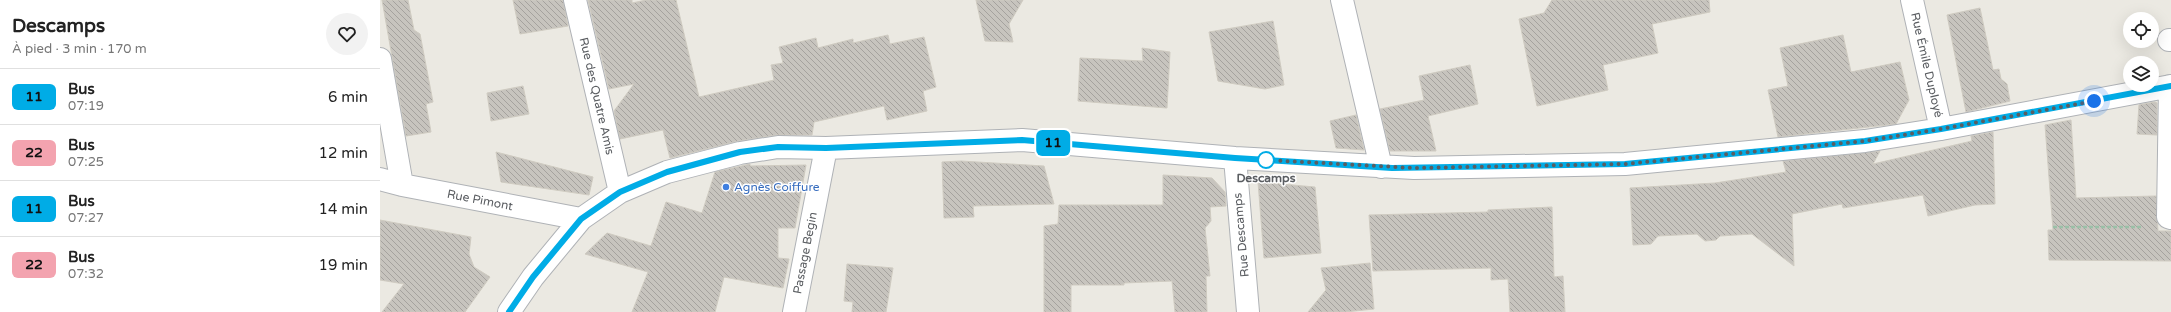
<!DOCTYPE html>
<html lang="fr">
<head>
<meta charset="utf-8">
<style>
  body { margin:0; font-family:"Varela Round",sans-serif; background:#f2f2f2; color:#222; height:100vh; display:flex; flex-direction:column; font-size:15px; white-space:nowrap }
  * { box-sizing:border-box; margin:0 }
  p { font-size:13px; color:#767676 }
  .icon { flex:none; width:22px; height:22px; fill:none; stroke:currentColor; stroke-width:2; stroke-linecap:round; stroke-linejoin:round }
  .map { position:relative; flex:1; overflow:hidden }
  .sheet { display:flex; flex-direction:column; background:#fff; width:380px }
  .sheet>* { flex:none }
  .badge { padding:0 8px; border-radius:6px; font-size:14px; line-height:26px }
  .controls { position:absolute; left:1743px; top:12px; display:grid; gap:8px }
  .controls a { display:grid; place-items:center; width:36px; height:36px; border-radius:50%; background:#fff; box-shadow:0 4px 16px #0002; font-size:20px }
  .you { position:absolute; width:20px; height:20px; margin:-10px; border:3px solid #fff; border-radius:50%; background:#1a73e8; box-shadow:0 0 0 6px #1a73e833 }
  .map>.badge { position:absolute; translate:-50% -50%; box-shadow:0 0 0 2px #fff }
  .round { display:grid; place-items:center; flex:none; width:42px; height:42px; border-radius:21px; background:#f2f2f2 }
  .overview { display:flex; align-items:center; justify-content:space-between; height:68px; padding:0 12px }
  h1 { font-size:19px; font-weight:700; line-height:30px }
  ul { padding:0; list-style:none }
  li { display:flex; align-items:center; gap:12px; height:56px; padding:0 12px; border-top:1px solid #e0e0e0 }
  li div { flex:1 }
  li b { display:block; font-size:15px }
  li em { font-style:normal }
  li .badge { min-width:44px; font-weight:700; text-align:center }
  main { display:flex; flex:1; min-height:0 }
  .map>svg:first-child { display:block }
</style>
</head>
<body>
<main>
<section class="sheet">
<div class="overview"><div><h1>Descamps</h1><p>À pied · 3 min · 170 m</p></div><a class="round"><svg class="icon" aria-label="heart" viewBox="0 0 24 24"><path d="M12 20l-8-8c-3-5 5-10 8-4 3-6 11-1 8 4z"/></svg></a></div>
<ul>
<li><span class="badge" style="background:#00ace6;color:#111">11</span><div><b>Bus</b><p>07:19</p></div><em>6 min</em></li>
<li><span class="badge" style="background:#f3a3af;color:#111">22</span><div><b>Bus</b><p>07:25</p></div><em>12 min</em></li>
<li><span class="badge" style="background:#00ace6;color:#111">11</span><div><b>Bus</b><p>07:27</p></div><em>14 min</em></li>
<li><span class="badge" style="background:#f3a3af;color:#111">22</span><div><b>Bus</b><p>07:32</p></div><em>19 min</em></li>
</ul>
</section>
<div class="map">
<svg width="1791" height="312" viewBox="0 0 1791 312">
  <defs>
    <pattern id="building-back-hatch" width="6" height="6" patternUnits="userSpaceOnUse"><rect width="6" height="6" fill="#c7c4be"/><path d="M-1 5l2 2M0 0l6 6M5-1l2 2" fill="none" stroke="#a5a29e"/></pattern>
  </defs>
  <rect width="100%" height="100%" fill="#ebe9e2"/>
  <!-- building -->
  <path fill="url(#building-back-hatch)" stroke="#cfcbc1" d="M2 0H28L34 30 40 34 53 102 46 104 51 132 26 136Z
    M133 0H183L188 26 140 34Z
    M208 0H252V3L266 0H296L319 97 394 80 391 65 403 63 399 47 436 38 438 48 473 39V43L508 35 510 44 544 37 556 87 543 91 547 111 507 120 504 106 434 122 432 135H396L358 141 290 158 283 130 240 139 234 111 254 84 229 89Z
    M596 0H643L629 24 633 42 605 41Z
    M1172 0H1329L1330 12 1272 24 1278 53 1223 65 1228 90 1157 106 1139 19 1164 13Z
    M1600 8 1613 70 1619 69 1621 79 1627 84 1630 101 1586 112 1567 15Z
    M893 21 904 85 885 89 838 81 829 32Z
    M1463 35 1471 72 1520 62 1529 100 1516 124 1398 137 1388 90 1408 86 1400 48Z
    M762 48 790 52 787 108 698 101 700 58 763 61Z
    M1090 65 1098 104 1048 116 1056 151H1010L1000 109 1044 100 1039 76Z
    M143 86 149 114 111 121 107 93Z
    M1775 102 1777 103V135L1757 134 1759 105Z
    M976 115 984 150 956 148 950 121Z
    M1691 120 1696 198 1776 196 1778 231H1791V261L1669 260 1668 230H1673L1665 125Z
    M1613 132 1615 204 1595 205 1548 216 1543 195 1463 208 1462 204 1412 214 1414 266 1372 234 1340 236 1336 240 1325 241 1317 234 1278 236 1271 244 1253 245 1250 188 1335 183 1406 172 1403 161 1500 151 1493 164 1592 141 1591 136Z
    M116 152 213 177 209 195 121 182Z
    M581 161 664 166 674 204 593 206 594 217 564 218 562 162Z
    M370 164V166L426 165 415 228H398V258L409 259 403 288 344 277 335 312H252L268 272 205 254 227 233 271 246 286 202 322 213 335 172Z
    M783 175 832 178 845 192 846 206 830 207 831 221 825 228 830 276H826L827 312H795L792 281 744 283V285H691V312H664V226L678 224 679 205H783Z
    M878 182 935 187 941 253 884 258Z
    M1172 207 1174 277 1183 276 1185 312H1130L1128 279 1111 280V268L993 271 989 215 1108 212V210Z
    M0 220 91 237 89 254 94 267 110 277 85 312H2L24 284 0 280Z
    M990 263 994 309 965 312H928L946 290 941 268Z
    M467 264 513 268 506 312H472L473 302 464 301Z"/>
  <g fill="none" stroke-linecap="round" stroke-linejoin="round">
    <!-- minor casing -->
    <g stroke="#afb2b6" stroke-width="24">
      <path id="minor" d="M195 0 240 192
        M962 0 1001 167
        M1532 0 1561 129
        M1789 40H1791
        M0 59 22 185
        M1790 86 1788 217 1791 218
        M855 158 868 312
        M0 179 22 185 201 219
        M129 312 153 277 201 219 240 192 287 172 360 153 398 147 446 148 642 140 855 158 1034 168 1245 164 1485 141 1561 129 1791 86
        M414 312 446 148"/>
    </g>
    <!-- path -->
    <path stroke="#9bc0a8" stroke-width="2.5" stroke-dasharray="4 2" stroke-linecap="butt" d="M1673 227H1761"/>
    <!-- minor -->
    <use href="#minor" stroke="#fff" stroke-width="22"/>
  </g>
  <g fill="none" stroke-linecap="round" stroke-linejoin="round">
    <!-- line casing -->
    <g stroke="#fff" stroke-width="9">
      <path id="line" d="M129 312 153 277 201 219 240 192 287 172 360 152 398 147 446 148 642 140 855 158 1012 168 1245 164 1485 141 1561 129 1791 86"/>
    </g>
    <!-- line -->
    <use href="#line" stroke="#00ace6" stroke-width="6"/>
    <!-- walk -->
    <path stroke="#5a5d61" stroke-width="4" stroke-dasharray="0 7.2" d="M886 160 1034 168 1245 164 1485 141 1561 129 1714 101"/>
  </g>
  <!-- markers -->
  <circle fill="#fff" stroke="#00ace6" stroke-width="2" cx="886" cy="160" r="8"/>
  <circle fill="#3f7fe0" stroke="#fff" stroke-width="1.5" cx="346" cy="187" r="4"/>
  <g text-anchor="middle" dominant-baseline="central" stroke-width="3" stroke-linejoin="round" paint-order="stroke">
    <!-- street labels -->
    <g font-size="12" fill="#5a5d61" stroke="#fff">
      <text transform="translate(1547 65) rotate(77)">Rue Émile Duployé</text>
      <text transform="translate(217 96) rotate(77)">Rue des Quatre Amis</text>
      <text transform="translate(100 200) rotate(11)">Rue Pimont</text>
      <text transform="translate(861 235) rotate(-95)">Rue Descamps</text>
      <text transform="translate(425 253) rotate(-79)">Passage Begin</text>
    </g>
    <!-- stop labels -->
    <g font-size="12" font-weight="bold" fill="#5a5d61" stroke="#fff">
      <text x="886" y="178">Descamps</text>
    </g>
    <!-- shop labels -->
    <g font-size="12" fill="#366cbe" stroke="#fff" text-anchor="start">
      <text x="354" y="187">Agnès Coiffure</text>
    </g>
  </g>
</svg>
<div class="controls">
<a><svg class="icon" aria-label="locate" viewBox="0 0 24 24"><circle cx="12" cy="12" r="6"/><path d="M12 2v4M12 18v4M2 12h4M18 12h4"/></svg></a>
<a><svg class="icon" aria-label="layers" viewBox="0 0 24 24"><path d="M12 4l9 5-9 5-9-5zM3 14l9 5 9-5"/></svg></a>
</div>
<div class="you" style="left:1714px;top:101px"></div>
<b class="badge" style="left:673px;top:143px;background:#00ace6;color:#111">11</b>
</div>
</main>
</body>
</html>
